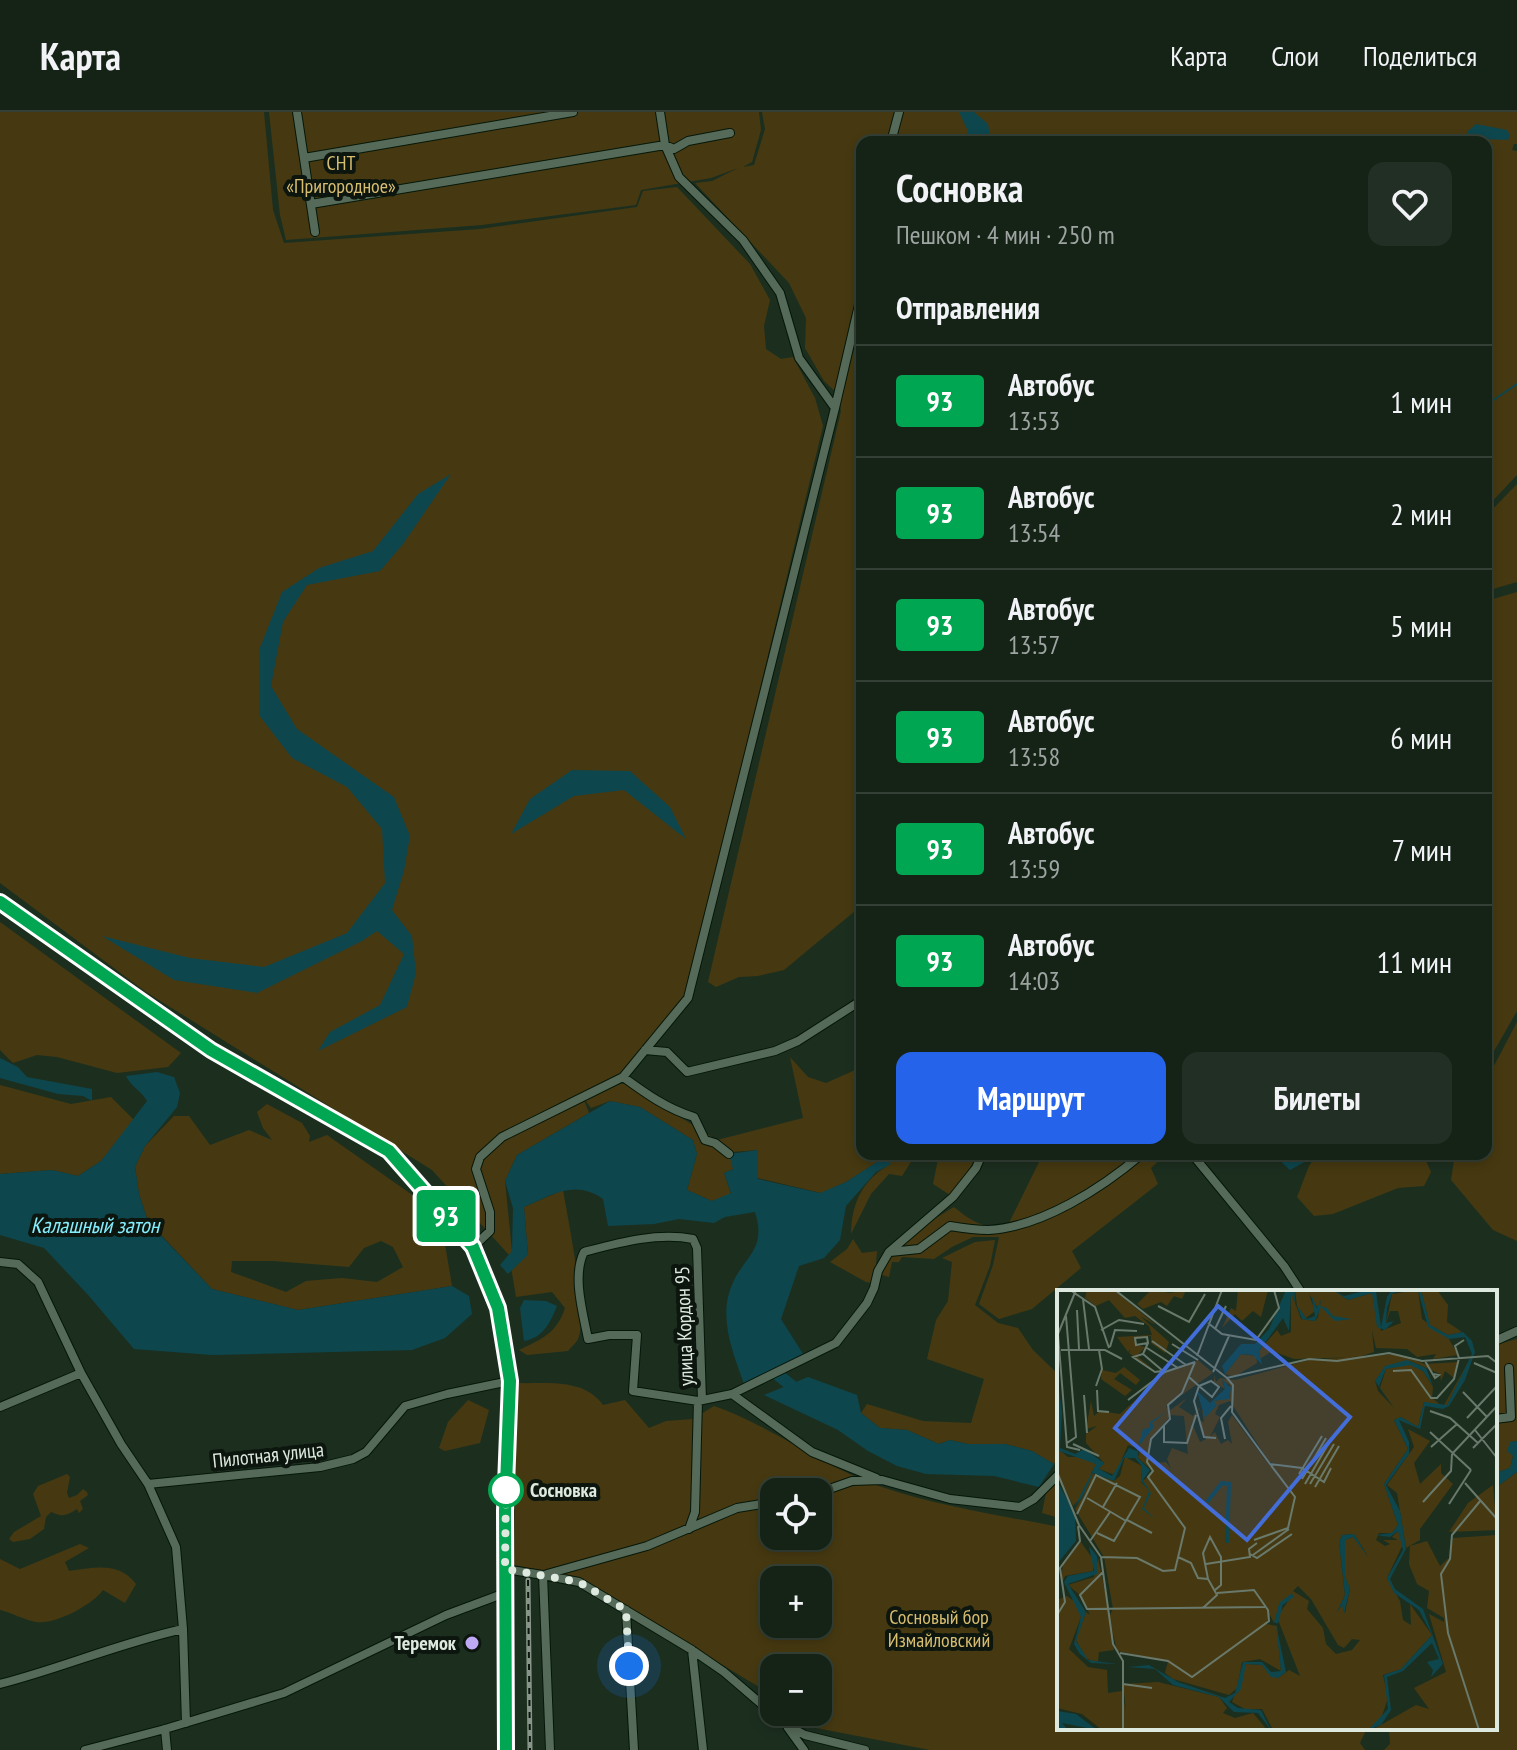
<!DOCTYPE html>
<html lang="ru">
<head>
<meta charset="utf-8">
<style>
  body { margin:0; font-family:"PT Sans Narrow",sans-serif; background:#222f24; color:#f1f3f6; height:100vh; display:flex; flex-direction:column; font-size:30px; white-space:nowrap }
  * { box-sizing:border-box; margin:0 }
  p { font-size:26px; color:#9da4a1 }
  .icon { flex:none; width:44px; height:44px; fill:none; stroke:currentColor; stroke-width:2; stroke-linecap:round; stroke-linejoin:round }
  .map { position:relative; flex:1; overflow:hidden }
  .panel { position:absolute; left:856px; top:24px; width:636px; height:1024px; display:flex; flex-direction:column; background:#152317; border-radius:16px; box-shadow:0 4px 12px #0003,0 0 0 2px #344036 }
  .panel>* { flex:none }
  .badge { padding:0 16px; border-radius:6px; font-size:28px; line-height:52px }
  .controls { position:absolute; left:760px; top:1366px; display:grid; gap:16px }
  .controls a { display:grid; place-items:center; width:72px; height:72px; border-radius:16px; background:#152317; box-shadow:0 4px 12px #0003,0 0 0 2px #344036; font-size:40px }
  .you { position:absolute; width:40px; height:40px; margin:-20px; border:6px solid #fff; border-radius:50%; background:#1a73e8; box-shadow:0 0 0 12px #1a73e833 }
  .map>.badge { position:absolute; translate:-50% -50%; box-shadow:0 0 0 4px #fff }
  h2 { padding:0 40px; font-size:30px; line-height:72px }
  .round { display:grid; place-items:center; flex:none; width:84px; height:84px; border-radius:16px; background:#222f24 }
  .summary { display:flex; align-items:center; justify-content:space-between; height:136px; padding:0 40px }
  h1 { font-size:38px; font-weight:600; line-height:60px }
  .button { display:flex; gap:16px; margin-top:auto; padding:16px 40px }
  .button a { flex:1; height:92px; border-radius:16px; background:#2563eb; color:#fff; font-size:32px; font-weight:600; line-height:92px; text-align:center }
  .button a+a { background:#222f24; color:#f1f3f6 }
  ul { padding:0; list-style:none }
  li { display:flex; align-items:center; gap:24px; height:112px; padding:0 40px; border-top:2px solid #344036 }
  li div { flex:1 }
  li b { display:block; font-size:30px }
  li em { font-style:normal }
  li .badge { min-width:88px; font-weight:700; text-align:center }
  header { display:flex; align-items:center; gap:48px; box-sizing:border-box; height:112px; padding:0 40px; background:#152317; border-bottom:2px solid #344036 }
  header strong { font-size:38px }
  nav { display:flex; gap:44px; margin-inline-start:auto; font-size:28px }
  .map>svg:first-child { display:block }
</style>
</head>
<body>
<header>
<strong>Карта</strong>
<nav><a>Карта</a><a>Слои</a><a>Поделиться</a></nav>
</header>
<div class="map">
<svg width="1517" height="1638" viewBox="0 0 1517 1638">
  <rect width="100%" height="100%" fill="#1c2f1f"/>
  <!-- green -->
  <path fill="#463911" fill-rule="evenodd" d="M0 0H264L273 98 284 131 480 117 637 95 643 79 677 75 750 152 770 188 764 214 766 237 781 247 793 245 815 286 823 314 686 885 621 963 583 986 589 1001 517 1043 505 1069 512 1139 528 1143 524 1095 563 1078C568 1107 587 1200 579 1224 578 1230 571 1235 568 1239L527 1243 519 1238C542 1227 557 1221 565 1196L552 1180 516 1185 509 1143 432 1058 146 880 0 771Z
    M269 0H759L761 18 752 50 743 55 754 53 765 17 762 0H1517V32H1514L1512 38 1517 39V363L1486 396V30H862V769L855 799 784 858 758 864 739 865 716 875 708 870 841 299 838 282 824 269 805 236 806 206 789 171 695 71 712 69 738 56 711 66 641 78 636 93 482 113 286 128 280 103Z
    M1517 372V470L1486 479V404Z
    M1517 480V899L1486 953V489Z
    M0 810 181 941 168 955 117 961 57 945 37 943 13 951 0 938Z
    M1517 910V1129L1493 1118 1451 1068 1455 1042H1486V969Z
    M790 945 808 965 826 971 862 955V1042H916L902 1064 889 1062 871 1082 851 1122C852 1090 862 1069 890 1052L887 1044 846 1070 821 1081 758 1066V1038L732 1040 733 1057 724 1061 731 1082 712 1089 687 1078 697 1042 693 1028 640 995 610 989 591 996 585 988 616 972H627L717 1028 803 1006Z
    M0 973 71 992 111 985 134 1008 101 1049 78 1064 52 1058 0 1062Z
    M267 992 302 1011 310 1024 309 1030 327 1023 418 1087 445 1132 452 1174 298 1198 212 1177 148 1109 139 1082 135 1055 145 1034 174 1004H189L210 1033 249 1018 272 1028 263 1016 257 1000ZM381 1129 393 1135 403 1155 377 1170 342 1166 306 1169 286 1180 231 1160 232 1149H273L349 1155 364 1136Z
    M939 1042H977L965 1066 950 1083 933 1072Z
    M1043 1042H1166L1151 1056 1158 1072 1072 1139 1081 1156 1032 1197 999 1207 979 1192 993 1153 999 1125H973L952 1135 934 1147 902 1145 899 1150H892L889 1165 882 1163 879 1172 866 1170 830 1150 847 1137 853 1127 862 1141 877 1139 876 1152H883C900 1128 929 1110 954 1095 971 1109 987 1120 1009 1111Z
    M1317 1042H1423L1431 1060 1424 1074 1398 1076 1333 1102 1314 1104 1297 1085 1309 1054Z
    M995 1128 990 1154 975 1193 998 1211 1018 1216 1033 1238 1059 1263V1342L1054 1352 1032 1339 1005 1332H968L950 1328 939 1332 907 1318 880 1316 861 1301 867 1292 923 1309 971 1311 984 1267 927 1247 936 1208 948 1189 952 1150 942 1146 975 1130Z
    M1517 1227V1329L1510 1330 1513 1344 1510 1356 1495 1361V1233Z
    M516 1271C547 1272 584 1266 603 1293L625 1288 649 1316 666 1309 693 1307 714 1294C774 1315 824 1356 885 1376 938 1394 1004 1404 1059 1415V1616H1367L1360 1631 1365 1638H930L811 1615 793 1600H818V1556H774V1584L579 1466 514 1453ZM774 1380H818V1424H774ZM774 1468H818V1512H774Z
    M468 1288 489 1298 480 1331 445 1339 439 1336 448 1310Z
    M1517 1360V1638H1384L1390 1632 1389 1616H1495V1376Z
    M67 1362 70 1365 67 1381 69 1386 77 1383 83 1377 87 1380 88 1383 80 1389 83 1397 79 1401 77 1397C66 1404 62 1405 51 1400L46 1405 44 1417 30 1427 13 1430 9 1427 14 1420 41 1404 33 1382 38 1374Z
    M1059 1362V1406L1042 1401 1047 1376Z
    M80 1432 89 1436 65 1450 69 1459C94 1456 118 1449 136 1472L125 1491 103 1478C92 1493 55 1513 36 1510 25 1508 12 1501 0 1498V1447L20 1457Z"/>
  <!-- water -->
  <path fill="#0e464e" d="M959 0H974L988 12 991 30H965L968 19Z
    M1476 12 1507 18 1510 23 1508 28 1482 27 1468 30V19Z
    M451 362 403 432 380 459 307 473 283 510 271 574 297 617 394 685 410 724 404 759 392 798 412 824 416 861 407 895 318 939 330 920 380 893 404 842 377 819 362 829 257 881 174 868 102 824 190 846 264 855 347 821 385 771 382 717 347 675 292 646 259 603V538L282 480 319 456 373 439 418 382Z
    M572 658 630 659 670 695 686 727 624 678 574 684 511 722 530 687Z
    M0 946 18 955 27 965 92 977V989L83 984 58 982 0 966Z
    M157 960 174 965 180 981 177 995 145 1034 135 1055 139 1082 148 1110 212 1177 298 1198 452 1174 469 1184 472 1202 445 1226 412 1238 212 1243 134 1237 89 1184 44 1136 0 1123V1062L52 1058 78 1064 101 1049 147 989C141 978 132 976 126 964Z
    M610 989 640 995 693 1028 697 1042 687 1078 712 1089 731 1081 724 1061 733 1057 729 1042 758 1038V1067L820 1081 846 1070 886 1044 891 1052 876 1060 846 1094 840 1128 824 1146 799 1154 781 1207 805 1245 745 1275C735 1245 719 1211 730 1178 741 1145 768 1140 755 1100L725 1105 714 1111 679 1107 654 1112 608 1114 603 1087C575 1067 552 1083 524 1095L528 1143 508 1162 500 1153 512 1139 513 1096 505 1069 517 1043Z
    M1273 1042H1312L1310 1047 1290 1058Z
    M524 1188 546 1189 557 1194C550 1211 543 1226 524 1229L520 1196Z
    M808 1265 857 1283 861 1301 880 1316 907 1318 939 1332 950 1328 968 1332H1005L1032 1339 1054 1352 1039 1375 994 1364 926 1362 897 1354 868 1339 838 1318 764 1283Z
    M1517 1329V1360L1495 1376V1361L1510 1356 1513 1344 1507 1339 1510 1330Z"/>
  <g fill="none" stroke-linecap="round" stroke-linejoin="round">
    <!-- stream -->
    <path stroke="#0e464e" stroke-width="2" d="M1486 293 1517 272
      M1486 523 1493 519"/>
    <!-- river -->
    <path stroke="#0e464e" stroke-width="12" d="M767 1254 803 1283"/>
    <!-- minor casing -->
    <g stroke="#051709" stroke-width="10">
      <path id="minor" d="M297 0 315 120
        M891 30 899 0
        M304 46 573 0
        M311 92 665 33 674 37 688 29 730 21
        M835 296 862 180
        M645 938 667 940 687 960 775 939 798 929 862 888
        M623 965C645 981 667 997 694 1005L705 1028 715 1031 729 1042
        M1192 1042 1284 1154 1301 1180
        M473 1135 490 1119V1100L476 1057 480 1045 502 1025 623 965 688 886 835 296 799 246 780 181 743 128 679 65 665 33 660 0
        M890 1140 919 1137 950 1114C962 1116 975 1118 988 1118 1042 1115 1102 1076 1142 1042
        M0 1150 18 1152 38 1170 81 1261 121 1332 148 1372 176 1435 183 1517 186 1611
        M1495 1229 1517 1219
        M732 1282 812 1340 876 1366
        M698 1289 633 1279 637 1223H609L588 1227C583 1201 572 1164 584 1140 618 1131 657 1120 693 1127L697 1136 702 1288
        M0 1295 81 1261
        M1495 1307 1511 1305 1509 1256
        M148 1372 320 1355 353 1347 366 1340 405 1294 447 1282 510 1269
        M818 1381 852 1369 882 1368 950 1387 1020 1395 1034 1387 1059 1362
        M689 1417 695 1400 698 1289 732 1282 836 1231 867 1191 874 1176 878 1159 889 1140 953 1085 976 1056 982 1042
        M505 1457 543 1463 550 1638
        M547 1462 647 1434 737 1396 774 1390
        M543 1463 579 1470 692 1538 724 1560 786 1613 805 1623 865 1638
        M626 1498 634 1638
        M692 1538 703 1638
        M0 1572C62 1556 120 1531 183 1517
        M788 1616 804 1638
        M165 1617 167 1638
        M85 1638 165 1617 284 1581 446 1503 505 1481"/>
    </g>
    <!-- major casing -->
    <g stroke="#051709" stroke-width="13">
      <path id="major" d="M0 790 211 938 389 1039 473 1135 498 1196 510 1269 505 1399 506 1638"/>
    </g>
    <!-- minor -->
    <use href="#minor" stroke="#556a58" stroke-width="8"/>
    <!-- major -->
    <use href="#major" stroke="#89a14e" stroke-width="11"/>
    <!-- rail casing -->
    <g stroke="#869588" stroke-width="5">
      <path id="rail" d="M528 1468 530 1638"/>
    </g>
    <!-- rail -->
    <use href="#rail" stroke="#0c150e" stroke-width="2" stroke-dasharray="6" stroke-linecap="butt"/>
  </g>
  <g fill="none" stroke-linecap="round" stroke-linejoin="round">
    <!-- line casing -->
    <g stroke="#fff" stroke-width="18">
      <path id="line" d="M0 790 211 938 389 1039 473 1135 498 1196 510 1269 505 1399 506 1638"/>
    </g>
    <!-- line -->
    <use href="#line" stroke="#00a651" stroke-width="12"/>
    <!-- walk -->
    <path stroke="#dde9de" stroke-width="8" stroke-dasharray="0 14.4" d="M506 1378 505 1457 579 1470 626 1498 629 1554"/>
  </g>
  <!-- markers -->
  <circle fill="#fff" stroke="#00a651" stroke-width="4" cx="506" cy="1378" r="16"/>
  <circle fill="#bea9f4" stroke="#0c150e" stroke-width="3" cx="472" cy="1531" r="8"/>
  <g text-anchor="middle" dominant-baseline="central" stroke-width="8" stroke-linejoin="round" paint-order="stroke">
    <!-- park labels -->
    <g font-size="20" fill="#d8bd70" stroke="#0c150e">
      <text x="341" y="51">СНТ<tspan x="341" dy="23">«Пригородное»</tspan></text>
      <text x="939" y="1505">Сосновый бор<tspan x="939" dy="23">Измайловский</tspan></text>
    </g>
    <!-- street labels -->
    <g font-size="20" fill="#dde9de" stroke="#0c150e">
      <text transform="translate(684 1214) rotate(-92)">улица Кордон 95</text>
      <text transform="translate(268 1343) rotate(-6)">Пилотная улица</text>
    </g>
    <!-- stop labels -->
    <g font-size="20" font-weight="bold" fill="#dde9de" stroke="#0c150e" text-anchor="start">
      <text x="530" y="1378">Сосновка</text>
    </g>
    <!-- poi labels -->
    <g font-size="20" font-weight="bold" fill="#dde9de" stroke="#0c150e" text-anchor="end">
      <text x="456" y="1531">Теремок</text>
    </g>
    <!-- water labels -->
    <g font-size="22" font-style="italic" fill="#84eefe" stroke="#0c150e">
      <text x="95" y="1113">Калашный затон</text>
    </g>
  </g>
  <!-- overview -->
  <g transform="translate(1057 1178)">
    <rect width="440" height="440" fill="#1c2f1f"/>
    <path d="M30 0H57L99 35 83 26 112 52 108 63 94 53V46L78 48 79 55 88 57 80 66 98 81 72 63 74 59 71 62 60 47 95 45 92 36 78 26 68 28 52 10 39 16 28 8ZM94 0 113 3 129 0 125 9 117 6 110 16 104 12 86 19 80 14ZM181 0H211L204 27 196 21 185 31 178 24 165 38 174 18 179 21ZM238 0H276L291 10 315 3 324 41 344 33 341 21H333L329 34 335 4 361 0 365 29 392 49 401 65 376 69 379 64 360 67 350 59 319 58 315 40 317 62 302 67 237 69 215 61 203 69 202 61 220 40 224 46 234 42V2L244 29 258 31 261 27 264 10 261 18 252 4 258 21 249 28 240 16ZM364 0H380L391 15 390 32 405 42 391 45 373 35ZM184 64 199 66 200 73 177 87 168 84ZM341 64 368 74 402 72 397 88 388 81 384 91 383 84 353 71 329 76 318 91 321 101 337 118 323 98 329 79 352 74 366 81 376 97 375 108 386 117 414 67 390 115 386 117 367 112 361 137 344 127 337 130 351 159 327 194 341 235 335 243H322L319 250 328 256 333 254 326 250H341L335 247 341 241 346 254 330 288 343 311 346 330 354 335 353 314 375 345 344 379 326 385 331 408 323 432 310 440H216L205 419H188L175 412 189 374 205 375 221 388 232 380 243 386 220 327 236 304 223 314 217 333 213 325 209 334 220 336 224 381 203 369 185 372 180 398 172 405 116 389 108 383 111 371 60 361 55 339 57 360 42 362 41 371H47H35L29 368 19 350 29 322 33 325 24 306 11 295 37 287 41 268 53 325 56 319 47 267 18 219 28 203 16 216 0 181V158L11 167H32L40 174 34 183 57 191 63 186 68 167 85 176 84 192 91 199 86 191 96 181 81 168 83 159 71 155 58 185 42 179 47 173 29 153V144L40 136 29 139 34 111 37 126 43 121 63 124 108 83 141 70 156 83 109 116 112 121 130 108 122 117 136 126 144 116 135 133 143 152 149 149 141 130 147 132 145 120 149 125 159 116 157 111 173 107V95L165 91 168 99 157 92V85L159 92 163 88 178 90 252 70ZM173 111 212 172 240 178 212 175 175 125 171 132 175 154 171 150 164 154 158 142 153 147 163 127 158 124 162 115ZM114 125 127 126 131 164 115 158 110 169 114 179 109 172 98 173 91 167 94 149ZM297 244 311 266 296 247 288 250V287L293 299 288 323 285 315 280 322 288 305 282 252 285 245ZM241 296 254 309 281 355 287 358 295 349 303 350 295 360 279 364 269 354 266 338 250 319 252 311 236 301ZM67 77 83 90 79 95 63 83 57 89 75 100 68 106 44 89 45 80 59 83ZM351 139 373 151 357 173 363 194 384 174V183L396 194 363 239V250L349 258 340 203 330 195 357 157ZM436 195 440 240 392 242 411 213ZM440 245V440H315L359 415 372 419 357 398 389 382 372 324 387 332V328L370 318 372 301 360 294 352 274 353 256 370 251 383 276 393 267 396 248ZM23 251 36 269V281L8 286 4 295 6 273ZM10 306 20 313 24 327 12 359 31 377 50 380 51 403 65 401 69 422 66 394 101 392 162 407 170 418 166 423 178 428 196 423 210 440H67L64 433 66 440H45L25 424 0 418V310Z" fill="#463911" fill-rule="evenodd"/>
    <path d="M229 0H237L239 15 250 29 258 26 254 4 260 18 264 10 263 16 270 18 276 26 295 29 278 31 264 17 258 31 245 29 234 2 232 41 226 28 202 61 205 75 196 65 184 64 168 84 165 76 184 54H198L212 39ZM276 0 287 6 311 0 319 2 324 37 330 7 335 0H343L335 4 330 18 329 33 337 31 328 40 320 37 315 3 291 10ZM361 0H364L373 35 391 45 406 42 415 51 418 62 408 90 392 116 386 119 368 116 363 139 342 130 352 152V164L329 195 343 221 349 259 333 289 338 299 366 319 386 374 374 387 376 380 370 372 382 369 375 353 346 381 330 387 334 420 324 435 311 440 331 419 327 385 344 379 375 345 362 320 337 303 330 288 346 260 341 241 333 247 319 245 335 243 341 235 327 194 351 159 337 130 344 127 361 137 367 112 390 115 415 64 408 47 392 49 371 37ZM350 70 369 78 376 96 366 81 353 75 329 79 322 96 337 118 318 91 328 76ZM0 85 5 122 3 158 18 164 27 159 47 173 42 179 55 186 72 158 80 161 86 139 92 138 93 132 111 121 95 133 97 137 81 157V168L93 180 86 190 94 203 87 218 98 229 85 219 92 201 84 191 85 176 78 168H67L57 191 36 183 26 206 17 218 39 174 2 161ZM165 89 174 98 172 109 157 111 160 115 148 128 140 101 153 113 168 99ZM0 191 18 224 19 251 0 274ZM297 244 311 267 296 247 288 250V286L293 299 287 324 285 315 280 322 288 305 282 252 285 245ZM32 256 40 266V284L11 294 29 322 19 351 31 370 60 374 34 373 23 364 17 354 24 327 7 292 11 286 37 281ZM219 334 229 382 221 388 214 387 205 375 189 374 184 399 172 412 181 418 204 420 214 440 201 423 177 422 162 407 116 395 98 379 71 377 92 375 121 392 168 408 178 403 186 372H205L214 382 224 381ZM0 421 19 424 40 440 5 433 11 440H2Z" fill="#0e464e"/>
    <path fill="none" stroke="#0e464e" stroke-width="4" d="M0 203 11 238 18 235M150 212 165 193 172 194 170 253M219 333 224 314 236 305"/>
    <path fill="none" stroke="#69796b" stroke-width="2" d="M13 0 38 17 52 58M19 0 1 44 10 157 23 160M58 0 170 88 252 69 280 71 332 63 365 71 431 66 440 73M26 9 32 59M101 16 132 32 148 4M20 20 22 59M9 26 19 147 10 153M151 33 165 44 199 50 222 18 217 0M158 39 169 16M44 40 62 30 87 34M90 47 91 53 79 55 78 48ZM95 51 129 75M91 53 86 64 76 67 98 82 105 81M115 54 141 70M53 57 58 40 80 41M90 58 121 78M4 60H48L65 69M86 64 106 81M140 66 165 0M368 71 378 88 382 85 376 84M417 73 440 83M344 81H336L354 80 374 108H380L397 89 402 68 398 56 407 50M156 82 172 46M132 87 142 96 137 111 147 147 159 148M170 88 176 95 175 122 213 174 245 178 267 192 274 178M39 96 45 79 42 60M142 96 155 107 162 97 154 91 142 96M40 100 41 121 52 122M406 102 430 127M27 105 30 143M71 110 108 82 138 72M373 121 393 128 421 153M410 128 440 96M107 136V152L130 153 139 125M418 140 440 168M373 142 414 180M168 149 164 128 174 116M16 154 42 166M374 157 400 134M416 158 440 134M395 164 440 116M0 182 22 235 44 267 56 354 66 371V440M242 184 265 146M245 189 269 148M408 193 440 229M248 194 273 151M253 194 277 154M258 197 282 156M30 208 69 231M366 212 394 181 395 164M392 214 414 180M46 217 60 193M20 224 39 185 83 207 57 251 40 243M70 230 95 243M197 250 231 238 238 207 213 174M33 251 53 222M193 264 200 268 235 244M196 265 232 239M44 267 80 268 106 281 118 280 128 238 91 187 96 181 90 172 94 149 113 129 111 115 125 103 138 72M121 267 134 273 141 288 151 289M149 274 193 267 192 259 200 253M46 282 23 305 30 319 208 317M146 318 160 305 151 289 146 263 153 247 164 267V295L158 300M0 325 8 312 3 278 23 251 21 236M63 363 111 371 135 387 212 331 211 320 197 300 160 303M66 394 95 398M422 440 391 343 384 284 393 269 395 245 424 210"/>
    <path fill="#436dd9" fill-opacity="0.15" stroke="#436dd9" stroke-width="4" d="M161 16 293 127 190 250 58 138Z"/>
    <rect width="440" height="440" fill="none" stroke="#dde9de" stroke-width="4"/>
  </g>
</svg>
<div class="controls">
<a><svg class="icon" aria-label="locate" viewBox="0 0 24 24"><circle cx="12" cy="12" r="6"/><path d="M12 2v4M12 18v4M2 12h4M18 12h4"/></svg></a>
<a>+</a>
<a>−</a>
</div>
<div class="you" style="left:629px;top:1554px"></div>
<b class="badge" style="left:446px;top:1104px;background:#00a651;color:#fff">93</b>
<section class="panel">
<div class="summary"><div><h1>Сосновка</h1><p>Пешком · 4 мин · 250 m</p></div><a class="round"><svg class="icon" aria-label="heart" viewBox="0 0 24 24"><path d="M12 20l-8-8c-3-5 5-10 8-4 3-6 11-1 8 4z"/></svg></a></div>
<h2>Отправления</h2>
<ul>
<li><span class="badge" style="background:#00a651;color:#fff">93</span><div><b>Автобус</b><p>13:53</p></div><em>1 мин</em></li>
<li><span class="badge" style="background:#00a651;color:#fff">93</span><div><b>Автобус</b><p>13:54</p></div><em>2 мин</em></li>
<li><span class="badge" style="background:#00a651;color:#fff">93</span><div><b>Автобус</b><p>13:57</p></div><em>5 мин</em></li>
<li><span class="badge" style="background:#00a651;color:#fff">93</span><div><b>Автобус</b><p>13:58</p></div><em>6 мин</em></li>
<li><span class="badge" style="background:#00a651;color:#fff">93</span><div><b>Автобус</b><p>13:59</p></div><em>7 мин</em></li>
<li><span class="badge" style="background:#00a651;color:#fff">93</span><div><b>Автобус</b><p>14:03</p></div><em>11 мин</em></li>
</ul>
<div class="button"><a>Маршрут</a><a>Билеты</a></div>
</section>
</div>
</body>
</html>
